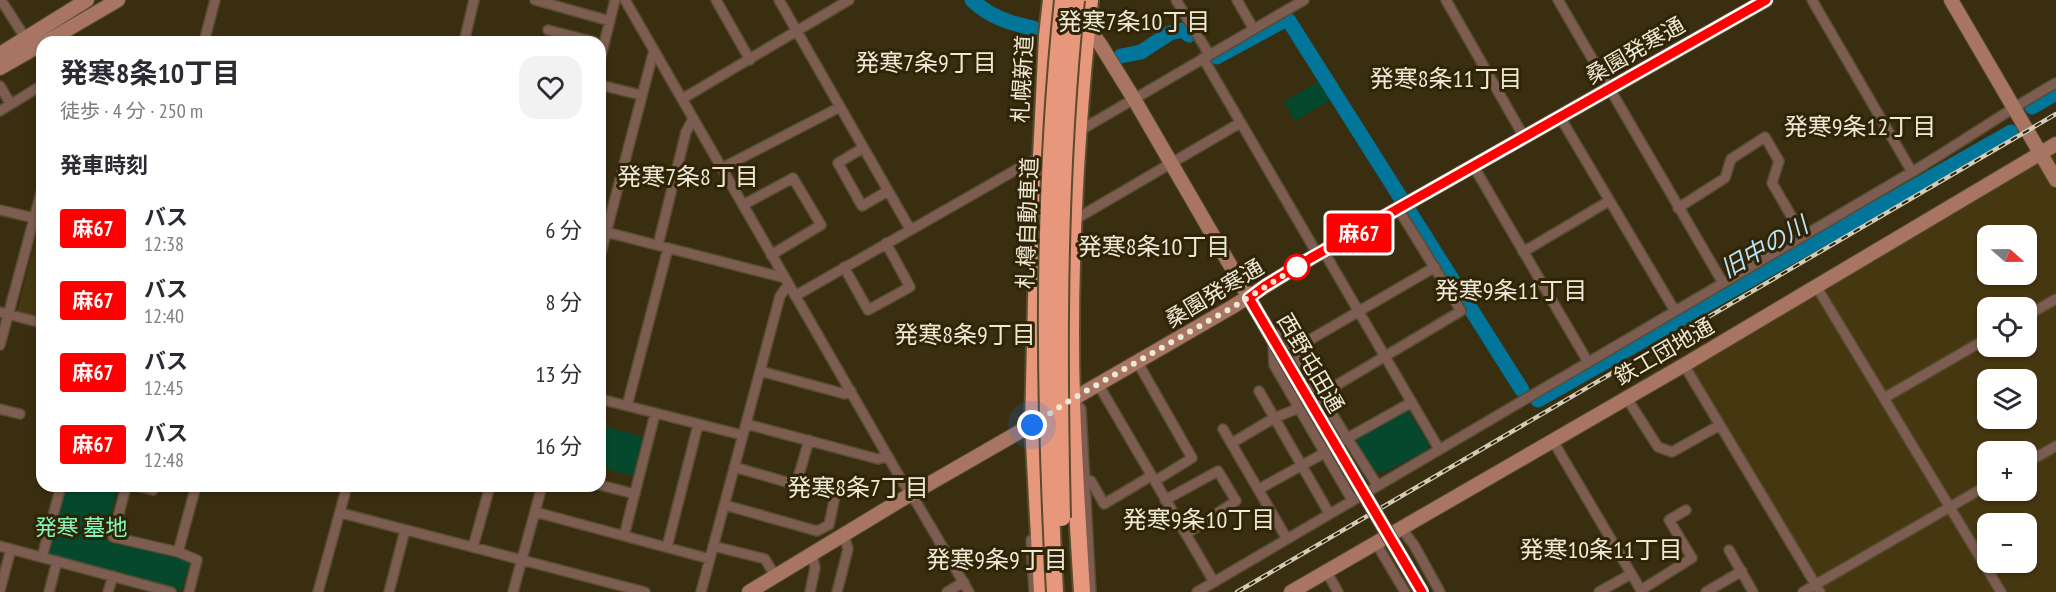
<!DOCTYPE html>
<html lang="ja">
<head>
<meta charset="utf-8">
<style>
  body { margin:0; font-family:"PT Sans Narrow","Noto Sans JP",sans-serif; background:#f2f2f3; color:#2b2b33; height:100vh; display:flex; flex-direction:column; font-size:22px; white-space:nowrap }
  * { box-sizing:border-box; margin:0 }
  p { font-size:20px; color:#7c7c81 }
  .icon { flex:none; width:33px; height:33px; fill:none; stroke:currentColor; stroke-width:2; stroke-linecap:round; stroke-linejoin:round }
  .map { position:relative; flex:1; overflow:hidden }
  .drawer { position:absolute; left:36px; top:36px; width:570px; height:456px; display:flex; flex-direction:column; background:#fff; border-radius:18px; box-shadow:0 2px 4px #0004 }
  .drawer>* { flex:none }
  .badge { padding:0 12px; border-radius:4px; font-size:21px; line-height:39px }
  .needle { width:39px; rotate:110deg }
  .fabs { position:absolute; left:1977px; top:225px; display:grid; gap:12px }
  .fabs a { display:grid; place-items:center; width:60px; height:60px; border-radius:12px; background:#fff; box-shadow:0 2px 4px #0004; font-size:30px }
  .you { position:absolute; width:30px; height:30px; margin:-15px; border:4px solid #fff; border-radius:50%; background:#1a73e8; box-shadow:0 0 0 9px #1a73e833 }
  .map>.badge { position:absolute; translate:-50% -50%; box-shadow:0 0 0 3px #fff }
  h2 { padding:0 24px; font-size:22px; line-height:54px }
  .round { display:grid; place-items:center; flex:none; width:63px; height:63px; border-radius:18px; background:#f2f2f3 }
  .headline { display:flex; align-items:center; justify-content:space-between; height:102px; padding:0 24px }
  h1 { font-size:28px; font-weight:700; line-height:45px }
  ul { padding:0; list-style:none }
  li { display:flex; align-items:center; gap:18px; height:72px; padding:0 24px }
  li div { flex:1 }
  li b { display:block; font-size:22px }
  li em { font-style:normal }
  li .badge { min-width:66px; font-weight:700; text-align:center }
  .map>svg:first-child { display:block }
</style>
</head>
<body>
<div class="map">
<svg width="2056" height="592" viewBox="0 0 2056 592">
  <rect width="100%" height="100%" fill="#392e0f"/>
  <!-- built -->
  <path fill="#453710" fill-rule="evenodd" d="M2056 137V592H1816L1675 362ZM1988 236H2026V274H1988ZM1988 308H2026V346H1988ZM1988 380H2026V418H1988ZM1988 452H2026V490H1988ZM1988 524H2026V562H1988Z
    M42 215V317L19 311 18 308Z"/>
  <!-- green -->
  <path fill="#05482e" d="M1322 79 1334 98 1295 121 1284 102Z
    M1407 409 1429 444 1427 450 1383 473 1375 471 1356 441 1357 438Z
    M600 425 643 437 633 476 600 467Z
    M65 486H118L105 539 190 561 182 590 50 557 48 552Z"/>
  <g fill="none" stroke-linecap="round" stroke-linejoin="round">
    <!-- river -->
    <path stroke="#01759a" stroke-width="15" d="M972 0C990 17 1009 23 1033 28
      M1121 56 1141 52 1170 33 1182 30 1189 35
      M1217 57 1283 21H1289L1522 390
      M2032 107 2056 93
      M1538 400 2011 132"/>
    <!-- street casing -->
    <g stroke="#564c2f" stroke-width="12">
      <path id="street" d="M1 0 26 39
        M535 0 610 21
        M625 0 902 481 918 505 969 592
        M716 0 750 60
        M779 0 910 229
        M1176 0 1209 54
        M1237 0 1253 28
        M1446 0 1524 137
        M1558 0 1723 283
        M1812 0 1912 172
        M548 30 595 42
        M204 42 215 0
        M464 42 474 0
        M1203 58 1318 255
        M600 60 615 0
        M600 85 641 95
        M0 86 10 103
        M682 99 849 0
        M0 111 42 85
        M1560 117 1675 311
        M1079 131 1304 0
        M863 148 838 163 862 206 888 191
        M1474 167 1588 362
        M722 168 840 107
        M743 205 793 178 821 225 771 255
        M1678 208 1725 178 1731 159 1765 137 1779 161 1772 183 1803 236
        M0 210 34 218
        M1074 220 1240 123
        M602 231 785 278
        M658 245 686 132 693 119
        M1324 252 1439 449
        M1523 252 1609 201
        M600 256 654 50
        M844 267 868 310 910 287 886 243
        M1816 286 2001 592
        M795 296 1028 163 1041 159
        M0 312 42 323
        M2026 316 2056 299
        M1270 335H1285L1289 340 1320 395 1377 485
        M1273 343 1274 365 1352 500
        M0 345 42 189
        M1294 349 1435 267
        M1138 363 1192 458 1155 481
        M1684 365 1820 592
        M760 371 845 394 851 391
        M1098 384 1214 582
        M1259 391 1329 513
        M1320 395 1461 311 1399 210
        M1626 397 1658 447 1672 452 1720 425
        M1884 398 1988 338
        M600 399 742 435
        M1074 401 1081 409 1091 592
        M627 406 668 248
        M0 409 20 414
        M746 424 878 459 888 456
        M1223 429 1287 539
        M1344 440 1412 402
        M1553 441 1642 592
        M1232 443 1274 418 1299 408
        M2026 463 2056 446
        M1085 478 1091 481 1104 504 1151 476
        M600 485 635 494
        M796 485 809 440
        M126 486 113 537 178 552
        M138 486 153 490 154 486
        M1259 489 1328 451
        M1165 500 1218 471 1236 501 1186 534
        M725 505 817 531 829 525 835 496 734 467
        M535 512 710 559
        M341 513 645 592
        M1401 528 1414 545 1440 592
        M624 536 655 414
        M1031 540 1034 592
        M1376 543 1405 592
        M0 546 171 592
        M713 546 765 559 775 576
        M473 547 490 486
        M667 547 698 425
        M1729 550 1753 592
        M42 557 61 486
        M1326 571 1338 592
        M0 590 11 549
        M1641 590 1692 558 1669 520 1686 510
        M49 592 57 561
        M108 592 113 576
        M189 592 197 560 178 552 196 486
        M318 592 347 486
        M389 592 405 530
        M513 592 542 486
        M701 592 780 296 788 285
        M810 592 815 568 812 554
        M837 592 848 549 844 535
        M947 592 964 582
        M1197 592 1912 172C1961 143 2007 110 2056 83
        M1599 592 1631 574
        M1706 592 1742 571
        M1803 592 1988 485"/>
    </g>
    <!-- secondary casing -->
    <g stroke="#564c2f" stroke-width="16">
      <path id="secondary" d="M1951 0 2056 180
        M1085 24 1100 44 1134 99 1277 346
        M46 42 118 0
        M0 54 87 0
        M0 68 42 44
        M1066 403 1232 307 1311 258 1766 0
        M749 592 901 500 1040 420
        M1291 592 1684 365 2056 144"/>
    </g>
    <!-- highway casing -->
    <g stroke="#564c2f" stroke-width="20">
      <path id="highway" d="M1042 592 1033 425 1038 218 1047 36 1051 0
        M1082 592C1078 528 1074 464 1072 401 1068 267 1076 133 1090 0"/>
    </g>
    <!-- street -->
    <use href="#street" stroke="#7d5c51" stroke-width="9"/>
    <!-- secondary -->
    <use href="#secondary" stroke="#a87563" stroke-width="14"/>
    <!-- highway -->
    <use href="#highway" stroke="#e7987c" stroke-width="16"/>
    <!-- rail casing -->
    <g stroke="#d1cbb7" stroke-width="4.5">
      <path id="rail" d="M1237 592 2056 114"/>
    </g>
    <!-- rail -->
    <use href="#rail" stroke="#2f2405" stroke-width="2" stroke-dasharray="7" stroke-linecap="butt"/>
    <!-- secondary-bridge casing -->
    <g stroke="#564c2f" stroke-width="16" stroke-linecap="butt">
      <path id="secondary-bridge" d="M1277 346 1422 592"/>
    </g>
    <!-- highway-bridge casing -->
    <g stroke="#564c2f" stroke-width="20" stroke-linecap="butt">
      <path id="highway-bridge" d="M1062 518C1058 345 1058 172 1076 0
        M1055 592C1044 395 1042 197 1063 0"/>
    </g>
    <!-- secondary-bridge -->
    <use href="#secondary-bridge" stroke="#a87563" stroke-width="14"/>
    <!-- highway-bridge -->
    <use href="#highway-bridge" stroke="#e7987c" stroke-width="16"/>
  </g>
  <g fill="none" stroke-linecap="round" stroke-linejoin="round">
    <!-- line casing -->
    <g stroke="#fff" stroke-width="14">
      <path id="line" d="M1422 592 1249 298 1265 286 1311 258 1766 0"/>
    </g>
    <!-- line -->
    <use href="#line" stroke="#f00" stroke-width="9"/>
    <!-- walk -->
    <path stroke="#eee8d6" stroke-width="6" stroke-dasharray="0 10.8" d="M1032 425 1072 399 1233 307 1297 267"/>
  </g>
  <!-- markers -->
  <circle fill="#fff" stroke="#f00" stroke-width="3" cx="1297" cy="267" r="12"/>
  <g text-anchor="middle" dominant-baseline="central" stroke-width="6" stroke-linejoin="round" paint-order="stroke">
    <!-- street labels -->
    <g font-size="22" fill="#eee8d6" stroke="#2f2405">
      <text transform="translate(1635 50) rotate(-30)">桑園発寒通</text>
      <text transform="translate(1022 79) rotate(-87)">札幌新道</text>
      <text transform="translate(1027 223) rotate(-88)">札樽自動車道</text>
      <text transform="translate(1214 293) rotate(-31)">桑園発寒通</text>
      <text transform="translate(1664 351) rotate(-30)">鉄工団地通</text>
      <text transform="translate(1311 363) rotate(60)">西野屯田通</text>
    </g>
    <!-- park labels -->
    <g font-size="22" fill="#83f7be" stroke="#2f2405">
      <text x="81" y="527">発寒 墓地</text>
    </g>
    <!-- neighbourhood labels -->
    <g font-size="24" fill="#eee8d6" stroke="#2f2405">
      <text x="1134" y="21">発寒7条10丁目</text>
      <text x="926" y="62">発寒7条9丁目</text>
      <text x="1446" y="78">発寒8条11丁目</text>
      <text x="1860" y="126">発寒9条12丁目</text>
      <text x="688" y="176">発寒7条8丁目</text>
      <text x="1154" y="246">発寒8条10丁目</text>
      <text x="1511" y="290">発寒9条11丁目</text>
      <text x="965" y="334">発寒8条9丁目</text>
      <text x="858" y="487">発寒8条7丁目</text>
      <text x="1199" y="519">発寒9条10丁目</text>
      <text x="1601" y="549">発寒10条11丁目</text>
      <text x="997" y="559">発寒9条9丁目</text>
    </g>
    <!-- water labels -->
    <g font-size="24" font-style="italic" fill="#b8e3f9" stroke="#2f2405">
      <text transform="translate(1764 247) rotate(-30)">旧中の川</text>
    </g>
  </g>
</svg>
<div class="fabs">
<a><svg class="needle" viewBox="-14 -14 28 28"><path d="M0-13l5 13h-10z" fill="#e53935"/><path d="M0 13l5-13h-10z" fill="#7c7c81"/></svg></a>
<a><svg class="icon" aria-label="locate" viewBox="0 0 24 24"><circle cx="12" cy="12" r="6"/><path d="M12 2v4M12 18v4M2 12h4M18 12h4"/></svg></a>
<a><svg class="icon" aria-label="layers" viewBox="0 0 24 24"><path d="M12 4l9 5-9 5-9-5zM3 14l9 5 9-5"/></svg></a>
<a>+</a>
<a>−</a>
</div>
<div class="you" style="left:1032px;top:425px"></div>
<b class="badge" style="left:1359px;top:233px;background:#f00;color:#fff">麻67</b>
<section class="drawer">
<div class="headline"><div><h1>発寒8条10丁目</h1><p>徒歩 · 4 分 · 250 m</p></div><a class="round"><svg class="icon" aria-label="heart" viewBox="0 0 24 24"><path d="M12 20l-8-8c-3-5 5-10 8-4 3-6 11-1 8 4z"/></svg></a></div>
<h2>発車時刻</h2>
<ul>
<li><span class="badge" style="background:#f00;color:#fff">麻67</span><div><b>バス</b><p>12:38</p></div><em>6 分</em></li>
<li><span class="badge" style="background:#f00;color:#fff">麻67</span><div><b>バス</b><p>12:40</p></div><em>8 分</em></li>
<li><span class="badge" style="background:#f00;color:#fff">麻67</span><div><b>バス</b><p>12:45</p></div><em>13 分</em></li>
<li><span class="badge" style="background:#f00;color:#fff">麻67</span><div><b>バス</b><p>12:48</p></div><em>16 分</em></li>
</ul>
</section>
</div>
</body>
</html>
